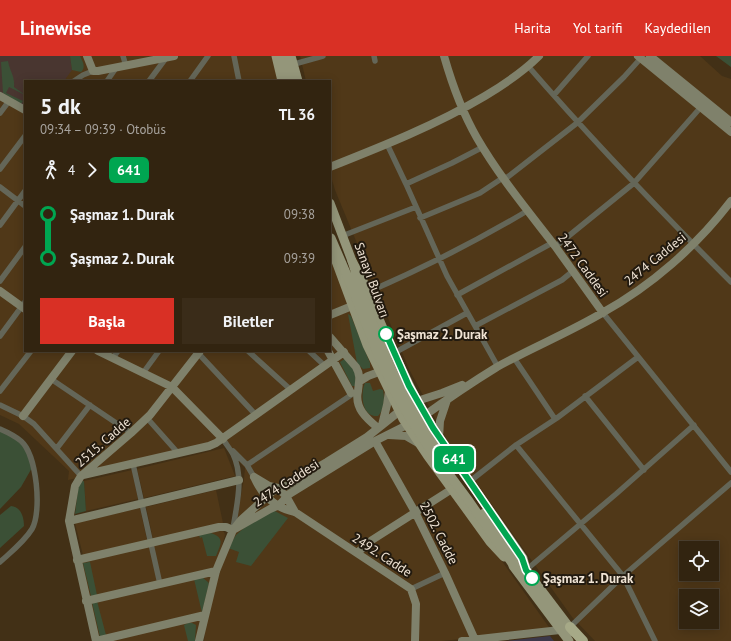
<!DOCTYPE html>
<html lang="tr">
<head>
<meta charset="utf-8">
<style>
  body { margin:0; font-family:"PT Sans",sans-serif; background:#3a2c19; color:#f1f3f6; height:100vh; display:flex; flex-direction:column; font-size:15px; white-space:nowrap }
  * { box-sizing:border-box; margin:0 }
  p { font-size:13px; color:#a8a49f }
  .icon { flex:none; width:22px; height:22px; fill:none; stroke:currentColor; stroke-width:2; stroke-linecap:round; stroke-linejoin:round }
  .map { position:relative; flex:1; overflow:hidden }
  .panel { position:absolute; left:24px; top:24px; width:307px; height:272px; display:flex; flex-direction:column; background:#322410; border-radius:0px; box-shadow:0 2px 10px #0003,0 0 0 1px #4d4130 }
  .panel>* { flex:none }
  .badge { padding:0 8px; border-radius:6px; font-size:14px; line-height:26px }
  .controls { position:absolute; left:679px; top:485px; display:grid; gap:8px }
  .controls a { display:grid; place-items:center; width:40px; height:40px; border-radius:0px; background:#322410; box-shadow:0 2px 10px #0003,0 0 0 1px #4d4130; font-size:20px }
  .map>.badge { position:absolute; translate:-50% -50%; box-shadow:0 0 0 2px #fff }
  .legs { display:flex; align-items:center; gap:6px; height:44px; padding:0 16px; font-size:13px }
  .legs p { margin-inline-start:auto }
  .summary { display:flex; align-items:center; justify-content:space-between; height:68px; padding:0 16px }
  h1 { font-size:22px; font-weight:700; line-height:30px }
  .button { display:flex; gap:8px; margin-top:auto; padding:8px 16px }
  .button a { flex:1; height:46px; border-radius:0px; background:#d93025; color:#fff; font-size:16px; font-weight:700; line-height:46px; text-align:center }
  .button a+a { background:#3a2c19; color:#f1f3f6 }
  ul { padding:0 16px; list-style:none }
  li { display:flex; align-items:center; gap:14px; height:44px; font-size:15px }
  li i { display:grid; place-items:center; width:6px; height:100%; margin:0 5px; background:currentColor }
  li i::after { content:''; width:10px; height:10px; margin:-5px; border:3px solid; border-radius:50%; background:#322410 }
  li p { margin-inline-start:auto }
  li:first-child i { background:linear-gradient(#0000 50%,currentColor 0) }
  li:last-child i { background:linear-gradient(currentColor 50%,#0000 0) }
  header { display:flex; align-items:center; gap:24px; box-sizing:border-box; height:56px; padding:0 20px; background:#d93025; color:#fff }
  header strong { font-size:19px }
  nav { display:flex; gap:22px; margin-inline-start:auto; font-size:14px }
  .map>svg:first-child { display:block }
</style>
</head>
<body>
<header>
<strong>Linewise</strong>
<nav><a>Harita</a><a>Yol tarifi</a><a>Kaydedilen</a></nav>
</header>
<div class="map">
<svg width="731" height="585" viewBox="0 0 731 585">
  <rect width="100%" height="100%" fill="#423016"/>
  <!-- commercial -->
  <path fill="#3c384a" d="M550 580 554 585H506Z"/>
  <!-- built -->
  <path fill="#503818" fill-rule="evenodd" d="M0 0H276L281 25H25V295H330V191L416 385 551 574 442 585H204L206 566 222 507 235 472 244 423 245 412 222 387 220 389 68 424 69 415 19 368 0 359Z
    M300 0H700L722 20 731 23V585H595L572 561 450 390 409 313 335 134 330 117V25H306ZM686 492H712V518H686ZM686 540H712V566H686Z
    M224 392 235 420 144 442 137 413Z
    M132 414 138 443 86 455 84 425Z
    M216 434 223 467 153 483 146 451Z
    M140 452 147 484 83 499 75 467Z
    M219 473 224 476 225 479 196 585H98L80 505Z"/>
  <!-- education -->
  <path fill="#493630" d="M0 0H70L72 14 64 25H25V50L0 36Z"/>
  <!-- green -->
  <path fill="#3b5036" d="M70 0H80C83 6 86 11 81 16L72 14Z
    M716 0H731V11Z
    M8 5C10 16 15 20 14 31L25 39 9 31 6 37 23 45 21 48 3 37 1 6Z
    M348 258 351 260 370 307V312L363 313 357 307Z
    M346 302C354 312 357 316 355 330H352L340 306Z
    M365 327H370L373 335 380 333 383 334C385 343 384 354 378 360 362 362 360 338 365 327Z
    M0 373 22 385 33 410 21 431 0 453Z
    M84 425 86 455 75 458 79 426Z
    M11 450C21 451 24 461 24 470L0 492V459Z
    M273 454 288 462 251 510 236 506 239 496 228 492 236 479 244 472Z
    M211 477C226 482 220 489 216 500H207L202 481 200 482 199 479Z
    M90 506 97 539 91 540 83 507Z
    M202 521 209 527 202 557 194 523Z
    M97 545 106 579 100 581 92 546Z
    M188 567H192L196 569 195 585H188L184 569Z"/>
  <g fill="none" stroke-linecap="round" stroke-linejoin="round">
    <!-- street -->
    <path stroke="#646658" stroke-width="5.5" d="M123 0 126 10
      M234 0 239 25
      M374 0 375 5
      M298 7 323 0
      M528 10C593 85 661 156 731 226
      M74 25 83 19 93 15
      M107 25 116 12
      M149 25 166 2
      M190 25 208 0
      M554 39 588 0
      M0 57 9 45
      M387 88 406 128 447 220 498 311
      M0 113 25 80
      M505 123 577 67 624 21 641 2
      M406 128 452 107 483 91
      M0 131 25 150
      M420 162 480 137 504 121
      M0 169 25 135
      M342 180 416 151
      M555 191 634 127 701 51
      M0 225 25 191
      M368 236C423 212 475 186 527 155
      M457 239 552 187
      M603 257 731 416
      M475 270 562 224 573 215
      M0 280 25 246
      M248 295 291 334
      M309 295 325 310
      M198 297 256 359
      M394 297 467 257
      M113 302 118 295
      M514 302 555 363
      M143 317 159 295
      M51 323 131 377
      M0 335 31 295
      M585 340 644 414
      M0 349 23 360 34 368 81 420
      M147 362 178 397
      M0 373C7 376 15 380 21 385 37 399 42 456 32 473 24 486 11 496 0 506
      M223 383C226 388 230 393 233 398 244 421 237 448 233 472
      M516 389 623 520 655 585
      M57 392 90 349
      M233 395 247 409 254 421
      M133 408 160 528
      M247 409 354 337
      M469 426 516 389 557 362 638 301
      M526 514 616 438 694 369
      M411 533 445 517
      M570 571 623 520 731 427"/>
    <!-- secondary -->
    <path stroke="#7f816b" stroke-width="8" d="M87 0 93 15H98L174 0
      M444 0C452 28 462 56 477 82 499 120 528 155 555 190 571 212 587 235 603 257
      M638 0 731 76
      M650 0 731 66
      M0 40 25 54
      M330 111C383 90 436 69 485 40 505 28 523 16 539 0
      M0 235 25 253
      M330 259 352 250
      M330 281 356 311C361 320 359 325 358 335 354 352 367 363 378 372
      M98 295 172 331 223 383
      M328 295 351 337
      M360 325 368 320 379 316
      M23 360 72 295
      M421 362C446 344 471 327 497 311 531 292 568 277 602 257 651 230 697 190 731 145
      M382 369 387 349 389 335
      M389 379 406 380 418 387
      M439 382 440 365 447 344
      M375 385 415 456 445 517 475 584
      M83 419 209 390 216 387 344 296
      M254 421C262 439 275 452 295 456L411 533 416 548 415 585
      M254 421 269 430 278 432 286 440 295 456
      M69 465 239 424
      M233 474 270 453 279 449 284 444 286 440 375 385 411 367
      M357 497 372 484 452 433
      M77 504 219 471H226L233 474
      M86 545 216 515
      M96 585 69 465 75 430 81 420 131 377 150 359 200 295
      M96 585 205 559
      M199 585 216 515 233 474 241 464 273 435 286 430 327 406 367 381 406 350 417 345 442 337 462 329
      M462 585 560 574"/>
    <!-- primary -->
    <path stroke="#94967a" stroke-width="9" d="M276 0 282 25
      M283 0 289 25
      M291 0 298 25
      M330 147 352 205 363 225 390 289 417 345 441 385 523 502 526 514 573 576
      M330 189 367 289 403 363 427 399 475 465 490 486 504 501
      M513 510 569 585"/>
    <!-- highway -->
    <path stroke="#a6a987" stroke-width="10" d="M570 571 583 585"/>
    <!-- primary-bridge -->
    <path stroke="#94967a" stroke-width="9" d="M331 182 347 219 379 301 394 334 408 359 425 386 469 445 518 516
      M352 205C372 272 398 340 440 396
      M484 457 526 514"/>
  </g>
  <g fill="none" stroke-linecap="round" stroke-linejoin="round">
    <!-- line-1 casing -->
    <g stroke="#fff" stroke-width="9">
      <path id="line-1" d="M386 278 409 330 433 372 522 502 526 514 532 522"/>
    </g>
    <!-- line-1 -->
    <use href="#line-1" stroke="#00a651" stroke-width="6"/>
  </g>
  <!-- markers -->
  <g fill="#fff" stroke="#00a651" stroke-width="2">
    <circle cx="386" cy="278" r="7"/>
    <circle cx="532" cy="522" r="7"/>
  </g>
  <g text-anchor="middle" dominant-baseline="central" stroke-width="4" stroke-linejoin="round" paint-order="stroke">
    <!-- street labels -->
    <g font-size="13" fill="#f0e4d5" stroke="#221a0f">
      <text transform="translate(655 203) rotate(-39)">2474 Caddesi</text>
      <text transform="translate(583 209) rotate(54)">2472 Caddesi</text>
      <text transform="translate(372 224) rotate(70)">Sanayi Bulvarı</text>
      <text transform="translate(103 386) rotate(-41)">2515. Cadde</text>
      <text transform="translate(286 427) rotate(-33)">2474 Caddesi</text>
      <text transform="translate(439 477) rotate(63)">2502. Cadde</text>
      <text transform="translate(382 499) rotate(33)">2492. Cadde</text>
    </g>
    <!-- stop labels -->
    <g font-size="13" font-weight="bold" fill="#f0e4d5" stroke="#221a0f" text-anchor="start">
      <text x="397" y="278">Şaşmaz 2. Durak</text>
      <text x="543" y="522">Şaşmaz 1. Durak</text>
    </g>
  </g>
</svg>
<div class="controls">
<a><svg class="icon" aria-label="locate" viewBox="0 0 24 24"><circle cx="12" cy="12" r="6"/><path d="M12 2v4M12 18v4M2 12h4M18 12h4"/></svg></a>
<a><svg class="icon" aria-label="layers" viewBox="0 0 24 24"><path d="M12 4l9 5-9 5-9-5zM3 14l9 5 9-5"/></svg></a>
</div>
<b class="badge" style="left:454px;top:403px;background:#00a651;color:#fff">641</b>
<section class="panel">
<div class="summary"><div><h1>5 dk</h1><p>09:34 – 09:39 · Otobüs</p></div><b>TL 36</b></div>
<div class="legs"><svg class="icon" aria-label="walk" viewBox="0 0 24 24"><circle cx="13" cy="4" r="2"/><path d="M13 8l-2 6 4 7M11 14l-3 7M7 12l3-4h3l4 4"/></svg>4<svg class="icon" aria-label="forward" viewBox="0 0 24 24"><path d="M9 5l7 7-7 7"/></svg><b class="badge" style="background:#00a651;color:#fff">641</b></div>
<ul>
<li><i style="color:#00a651"></i><b>Şaşmaz 1. Durak</b><p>09:38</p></li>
<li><i style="color:#00a651"></i><b>Şaşmaz 2. Durak</b><p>09:39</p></li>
</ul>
<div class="button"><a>Başla</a><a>Biletler</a></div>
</section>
</div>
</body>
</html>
